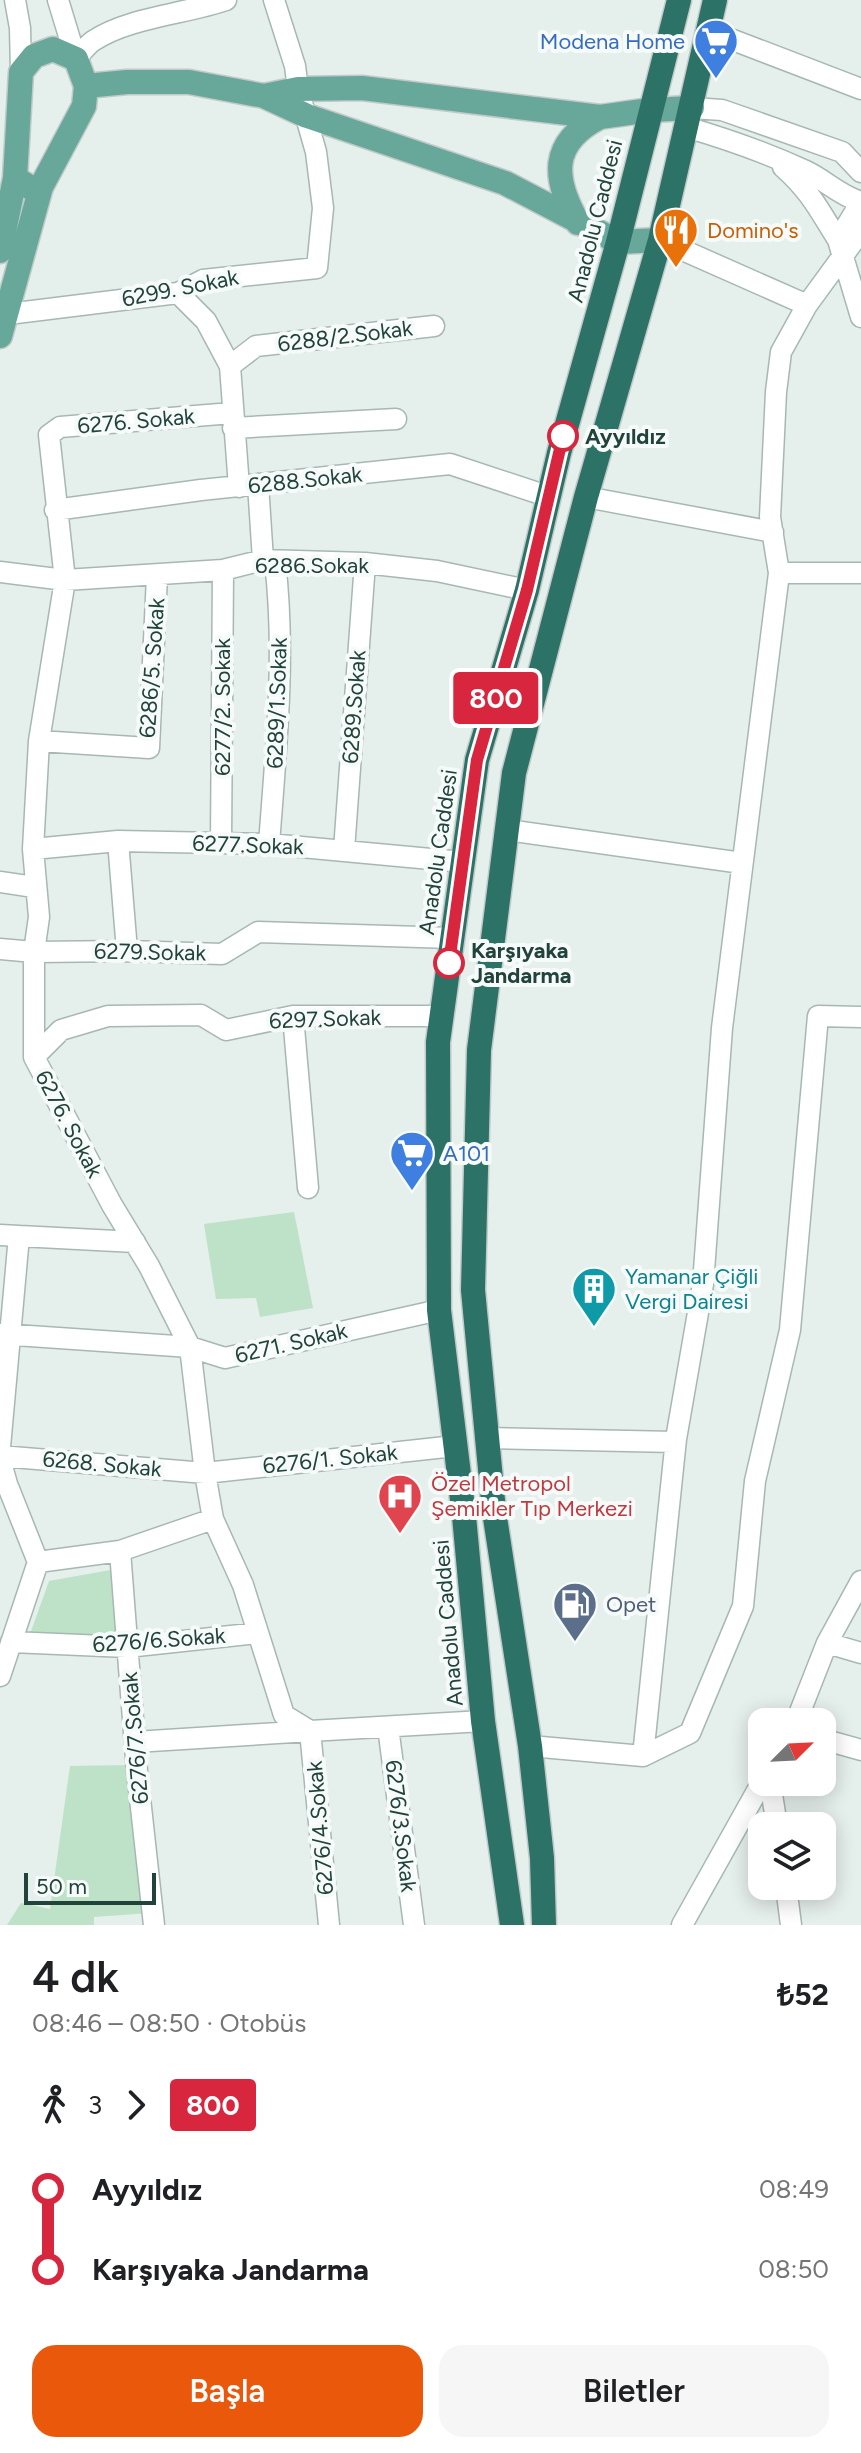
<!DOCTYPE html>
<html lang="tr">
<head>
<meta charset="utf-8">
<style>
  body { margin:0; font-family:Figtree,sans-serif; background:#f6f6f6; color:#202124; height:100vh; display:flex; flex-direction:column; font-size:30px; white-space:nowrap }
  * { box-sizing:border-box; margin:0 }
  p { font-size:26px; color:#757577 }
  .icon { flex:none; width:44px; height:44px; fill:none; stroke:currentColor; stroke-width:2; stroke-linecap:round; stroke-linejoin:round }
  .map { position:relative; height:1925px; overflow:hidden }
  .details { display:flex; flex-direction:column; background:#fff; flex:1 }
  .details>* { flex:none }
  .badge { padding:0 16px; border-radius:6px; font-size:28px; line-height:52px }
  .needle { width:52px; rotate:66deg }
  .tools { position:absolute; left:748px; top:1708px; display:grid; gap:16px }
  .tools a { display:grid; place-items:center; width:88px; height:88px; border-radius:16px; background:#fff; box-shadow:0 4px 20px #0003; font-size:40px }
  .scale { position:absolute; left:24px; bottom:20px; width:132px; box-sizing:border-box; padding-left:8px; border:4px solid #22433c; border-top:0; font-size:22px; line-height:28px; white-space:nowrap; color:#22433c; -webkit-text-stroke:6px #f6fbf9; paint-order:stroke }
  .map>.badge { position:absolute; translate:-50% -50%; box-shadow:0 0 0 4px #fff }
  .legs { display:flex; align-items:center; gap:12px; height:88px; padding:0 32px; font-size:26px }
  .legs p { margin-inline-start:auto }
  .headline { display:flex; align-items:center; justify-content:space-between; height:136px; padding:0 32px }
  h1 { font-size:44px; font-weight:600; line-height:60px }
  .primary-button { display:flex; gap:16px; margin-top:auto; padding:16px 32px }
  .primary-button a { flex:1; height:92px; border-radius:24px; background:#ea580c; color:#fff; font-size:32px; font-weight:600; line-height:92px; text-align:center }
  .primary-button a+a { background:#f6f6f6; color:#202124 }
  ul { padding:0 32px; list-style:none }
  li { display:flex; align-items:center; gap:28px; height:80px; font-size:30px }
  li i { display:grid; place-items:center; width:12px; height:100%; margin:0 10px; background:currentColor }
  li i::after { content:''; width:20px; height:20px; margin:-10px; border:6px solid; border-radius:50%; background:#fff }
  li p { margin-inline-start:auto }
  li:first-child i { background:linear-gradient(#0000 50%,currentColor 0) }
  li:last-child i { background:linear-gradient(currentColor 50%,#0000 0) }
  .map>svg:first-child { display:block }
</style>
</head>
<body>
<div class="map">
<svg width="861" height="1925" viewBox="0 0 861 1925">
  <rect width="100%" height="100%" fill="#e5efeb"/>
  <!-- green -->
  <path fill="#bde2c8" d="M294 1212 313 1308 260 1317 256 1298 216 1299 204 1224Z
    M116 1569 121 1636 29 1637 49 1581Z
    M132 1765 150 1913 94 1917V1925H7L21 1903 50 1909 70 1766Z"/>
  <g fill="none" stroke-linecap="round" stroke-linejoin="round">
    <!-- minor casing -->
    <g stroke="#a7b8b3" stroke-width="23">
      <path id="minor" d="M15 0 20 28 21 72
        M58 0 76 59C81 53 87 45 93 41 129 17 186 14 226 0
        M707 30 861 89
        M692 108 722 110 842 152 861 172
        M686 127C727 139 767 153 806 171 825 180 839 195 861 202
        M783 167C811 192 819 210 838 240
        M861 202 838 240 861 317
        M660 240 807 305
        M178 293 206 321 230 366
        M8 314 178 293 203 280 317 268 323 208 316 152 298 89 295 66 274 0
        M232 413 60 427 49 435 65 580 39 741 33 849 39 917 34 952V1057L112 1205 149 1266 190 1347 205 1473 213 1519 243 1585 284 1715 310 1731 483 1721
        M233 428 396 419
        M258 484 263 560
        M239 487 230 366 256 346 434 326
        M586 497 773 532
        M55 510 201 490 450 464 550 497
        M0 572 65 580 223 570 263 560 365 563 437 571 527 590
        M779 573H861
        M39 741 149 748 157 576
        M507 830 742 863
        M118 841 127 951
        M221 843 223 570
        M269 844C276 750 286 655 275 562
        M33 849 118 841 269 844 463 862
        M344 850 365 563
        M0 882 34 887
        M0 949 34 952 127 951 222 954 258 932 452 938
        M293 1016 308 1188
        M34 1057 61 1030 108 1016 201 1015 226 1030 293 1016H442
        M0 1235 135 1242
        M0 1334 190 1347 225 1358 439 1310
        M487 1438 675 1442
        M0 1447 19 1236
        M0 1456 205 1473 455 1446
        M0 1459 7 1484 38 1562 120 1551 213 1519
        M120 1551 137 1771 154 1925
        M11 1642 127 1647 258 1633
        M827 1643 861 1653
        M0 1676 38 1562
        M796 1722 827 1643 861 1581
        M388 1727 414 1925
        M822 1739 861 1750
        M135 1742 310 1731 329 1925
        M530 1746 643 1756 690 1733 743 1606 755 1481 790 1330 818 1016 861 1017
        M643 1756 676 1439 703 1284 722 1028 779 573 770 517 776 392 781 352 807 305 861 231
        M770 1782 777 1826
        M786 1886 791 1925
        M682 1925 762 1782"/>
    </g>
    <!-- major casing -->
    <g stroke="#c1cac8" stroke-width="27">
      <path id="major" d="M86 86 127 82H189L264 96 307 116 505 183 618 242 660 240
        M264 96 298 89 362 88 600 117 650 110 692 108
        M578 223C553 179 549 143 600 117
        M0 251 15 178
        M0 336 41 187 84 106 86 86 76 59 53 49 34 56 21 72 15 178 31 188 41 187"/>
    </g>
    <!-- highway casing -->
    <g stroke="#c1cac8" stroke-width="27">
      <path id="highway" d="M512 1925 483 1721 464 1516 439 1310 438 1042 477 760 527 590 559 453 618 242 679 0
        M544 1925 542 1858 530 1746 494 1511 473 1290 479 1050 514 773 586 497 660 240 715 0"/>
    </g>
    <!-- minor -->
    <use href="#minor" stroke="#fff" stroke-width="20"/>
    <!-- major -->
    <use href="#major" stroke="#67a89a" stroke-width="24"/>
    <!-- highway -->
    <use href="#highway" stroke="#2c7267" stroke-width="24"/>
  </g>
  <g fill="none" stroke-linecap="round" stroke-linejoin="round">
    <!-- line-1 casing -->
    <g stroke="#fff" stroke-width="18">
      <path id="line-1" d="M449 963 477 760 527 590 563 436"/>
    </g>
    <!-- line-1 -->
    <use href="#line-1" stroke="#d7263d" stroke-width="12"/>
  </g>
  <!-- icons -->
  <defs>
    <g id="supermarket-pin" transform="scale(2.3)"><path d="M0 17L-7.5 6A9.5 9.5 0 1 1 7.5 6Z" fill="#3f7fe0" stroke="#f6fbf9"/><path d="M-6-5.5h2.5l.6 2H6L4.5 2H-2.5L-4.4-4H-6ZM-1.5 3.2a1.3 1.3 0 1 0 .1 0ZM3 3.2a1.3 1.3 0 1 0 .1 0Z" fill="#fff"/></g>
    <g id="restaurant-pin" transform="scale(2.3)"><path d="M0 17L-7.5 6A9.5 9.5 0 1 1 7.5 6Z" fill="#e8710a" stroke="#f6fbf9"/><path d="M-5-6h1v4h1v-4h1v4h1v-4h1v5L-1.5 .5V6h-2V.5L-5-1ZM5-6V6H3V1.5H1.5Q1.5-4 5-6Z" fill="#fff"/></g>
    <g id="building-pin" transform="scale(2.3)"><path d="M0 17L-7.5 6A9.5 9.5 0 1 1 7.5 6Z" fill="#0f9aa8" stroke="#f6fbf9"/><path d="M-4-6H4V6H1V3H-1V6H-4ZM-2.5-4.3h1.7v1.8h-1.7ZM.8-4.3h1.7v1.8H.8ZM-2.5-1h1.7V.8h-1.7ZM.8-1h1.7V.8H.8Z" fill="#fff"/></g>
    <g id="hospital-pin" transform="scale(2.3)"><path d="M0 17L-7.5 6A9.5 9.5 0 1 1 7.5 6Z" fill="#e0444e" stroke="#f6fbf9"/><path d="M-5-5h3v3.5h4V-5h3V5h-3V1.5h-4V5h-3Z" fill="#fff"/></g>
    <g id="fuel-pin" transform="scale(2.3)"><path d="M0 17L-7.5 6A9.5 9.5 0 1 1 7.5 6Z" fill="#5c6f8a" stroke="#f6fbf9"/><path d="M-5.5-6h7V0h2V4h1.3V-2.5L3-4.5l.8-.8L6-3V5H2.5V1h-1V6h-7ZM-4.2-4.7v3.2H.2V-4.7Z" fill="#fff"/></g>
  </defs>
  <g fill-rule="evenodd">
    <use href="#supermarket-pin" x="716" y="41"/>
    <use href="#restaurant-pin" x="676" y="230"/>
    <use href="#supermarket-pin" x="412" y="1153"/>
    <use href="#building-pin" x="594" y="1289"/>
    <use href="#hospital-pin" x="400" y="1496"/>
    <use href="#fuel-pin" x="575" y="1604"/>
  </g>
  <!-- markers -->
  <g fill="#fff" stroke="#d7263d" stroke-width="4">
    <circle cx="563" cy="436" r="14"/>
    <circle cx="449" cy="963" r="14"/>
  </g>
  <g text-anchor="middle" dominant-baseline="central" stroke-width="8" stroke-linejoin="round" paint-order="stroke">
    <!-- shop labels -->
    <g font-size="22" fill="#366cbe" stroke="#f6fbf9" text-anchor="end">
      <text x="685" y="41">Modena Home</text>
      <text x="443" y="1153" text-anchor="start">A101</text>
    </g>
    <!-- street labels -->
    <g font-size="22" fill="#22433c" stroke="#f6fbf9">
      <text transform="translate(595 221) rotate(-76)">Anadolu Caddesi</text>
      <text transform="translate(180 288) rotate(-11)">6299. Sokak</text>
      <text transform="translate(345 336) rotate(-7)">6288/2.Sokak</text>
      <text transform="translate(136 421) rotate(-5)">6276. Sokak</text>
      <text transform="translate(305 480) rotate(-6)">6288.Sokak</text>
      <text x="312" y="565">6286.Sokak</text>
      <text transform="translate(152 668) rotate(-86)">6286/5. Sokak</text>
      <text transform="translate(277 703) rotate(-88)">6289/1.Sokak</text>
      <text transform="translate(222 707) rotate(-90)">6277/2. Sokak</text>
      <text transform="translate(354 707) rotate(-86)">6289.Sokak</text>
      <text transform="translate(248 845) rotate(2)">6277.Sokak</text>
      <text transform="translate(438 852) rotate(-82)">Anadolu Caddesi</text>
      <text transform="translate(150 952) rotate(1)">6279.Sokak</text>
      <text transform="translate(325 1019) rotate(-2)">6297.Sokak</text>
      <text transform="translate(69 1124) rotate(62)">6276. Sokak</text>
      <text transform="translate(291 1343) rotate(-13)">6271. Sokak</text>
      <text transform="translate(330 1459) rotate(-6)">6276/1. Sokak</text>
      <text transform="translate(102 1464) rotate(5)">6268. Sokak</text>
      <text transform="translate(448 1623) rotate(-95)">Anadolu Caddesi</text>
      <text transform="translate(159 1640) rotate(-4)">6276/6.Sokak</text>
      <text transform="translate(135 1738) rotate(-95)">6276/7.Sokak</text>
      <text transform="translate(401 1826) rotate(83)">6276/3.Sokak</text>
      <text transform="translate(320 1828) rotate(-95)">6276/4.Sokak</text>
    </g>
    <!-- food labels -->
    <g font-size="22" fill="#c56008" stroke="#f6fbf9" text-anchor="start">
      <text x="707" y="230">Domino's</text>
    </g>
    <!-- stop labels -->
    <g font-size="22" font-weight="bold" fill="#22433c" stroke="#f6fbf9" text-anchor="start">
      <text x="585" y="436">Ayyıldız</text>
      <text x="471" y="950">Karşıyaka<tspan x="471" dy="25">Jandarma</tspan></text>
    </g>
    <!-- culture labels -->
    <g font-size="22" fill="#0d838f" stroke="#f6fbf9" text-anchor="start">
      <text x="625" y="1276">Yamanar Çiğli<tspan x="625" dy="25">Vergi Dairesi</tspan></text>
    </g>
    <!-- health labels -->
    <g font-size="22" fill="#be3a42" stroke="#f6fbf9" text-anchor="start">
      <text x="431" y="1483">Özel Metropol<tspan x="431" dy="25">Şemikler Tıp Merkezi</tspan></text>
    </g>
    <!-- service labels -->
    <g font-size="22" fill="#4e5e75" stroke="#f6fbf9" text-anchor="start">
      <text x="606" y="1604">Opet</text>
    </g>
  </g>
</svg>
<div class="tools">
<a><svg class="needle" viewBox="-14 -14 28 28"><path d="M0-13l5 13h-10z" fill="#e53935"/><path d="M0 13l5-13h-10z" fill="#757577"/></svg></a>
<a><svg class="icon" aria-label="layers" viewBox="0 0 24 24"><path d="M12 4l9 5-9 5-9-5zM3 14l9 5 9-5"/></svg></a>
</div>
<div class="scale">50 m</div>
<b class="badge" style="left:496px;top:698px;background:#d7263d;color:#fff">800</b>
</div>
<section class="details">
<div class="headline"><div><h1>4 dk</h1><p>08:46 – 08:50 · Otobüs</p></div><b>₺52</b></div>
<div class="legs"><svg class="icon" aria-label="walk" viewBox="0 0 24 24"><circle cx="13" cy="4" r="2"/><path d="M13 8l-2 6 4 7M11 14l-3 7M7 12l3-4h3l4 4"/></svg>3<svg class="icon" aria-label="forward" viewBox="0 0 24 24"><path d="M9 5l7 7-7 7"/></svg><b class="badge" style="background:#d7263d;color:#fff">800</b></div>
<ul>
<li><i style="color:#d7263d"></i><b>Ayyıldız</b><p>08:49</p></li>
<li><i style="color:#d7263d"></i><b>Karşıyaka Jandarma</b><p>08:50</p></li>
</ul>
<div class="primary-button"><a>Başla</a><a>Biletler</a></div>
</section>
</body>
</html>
